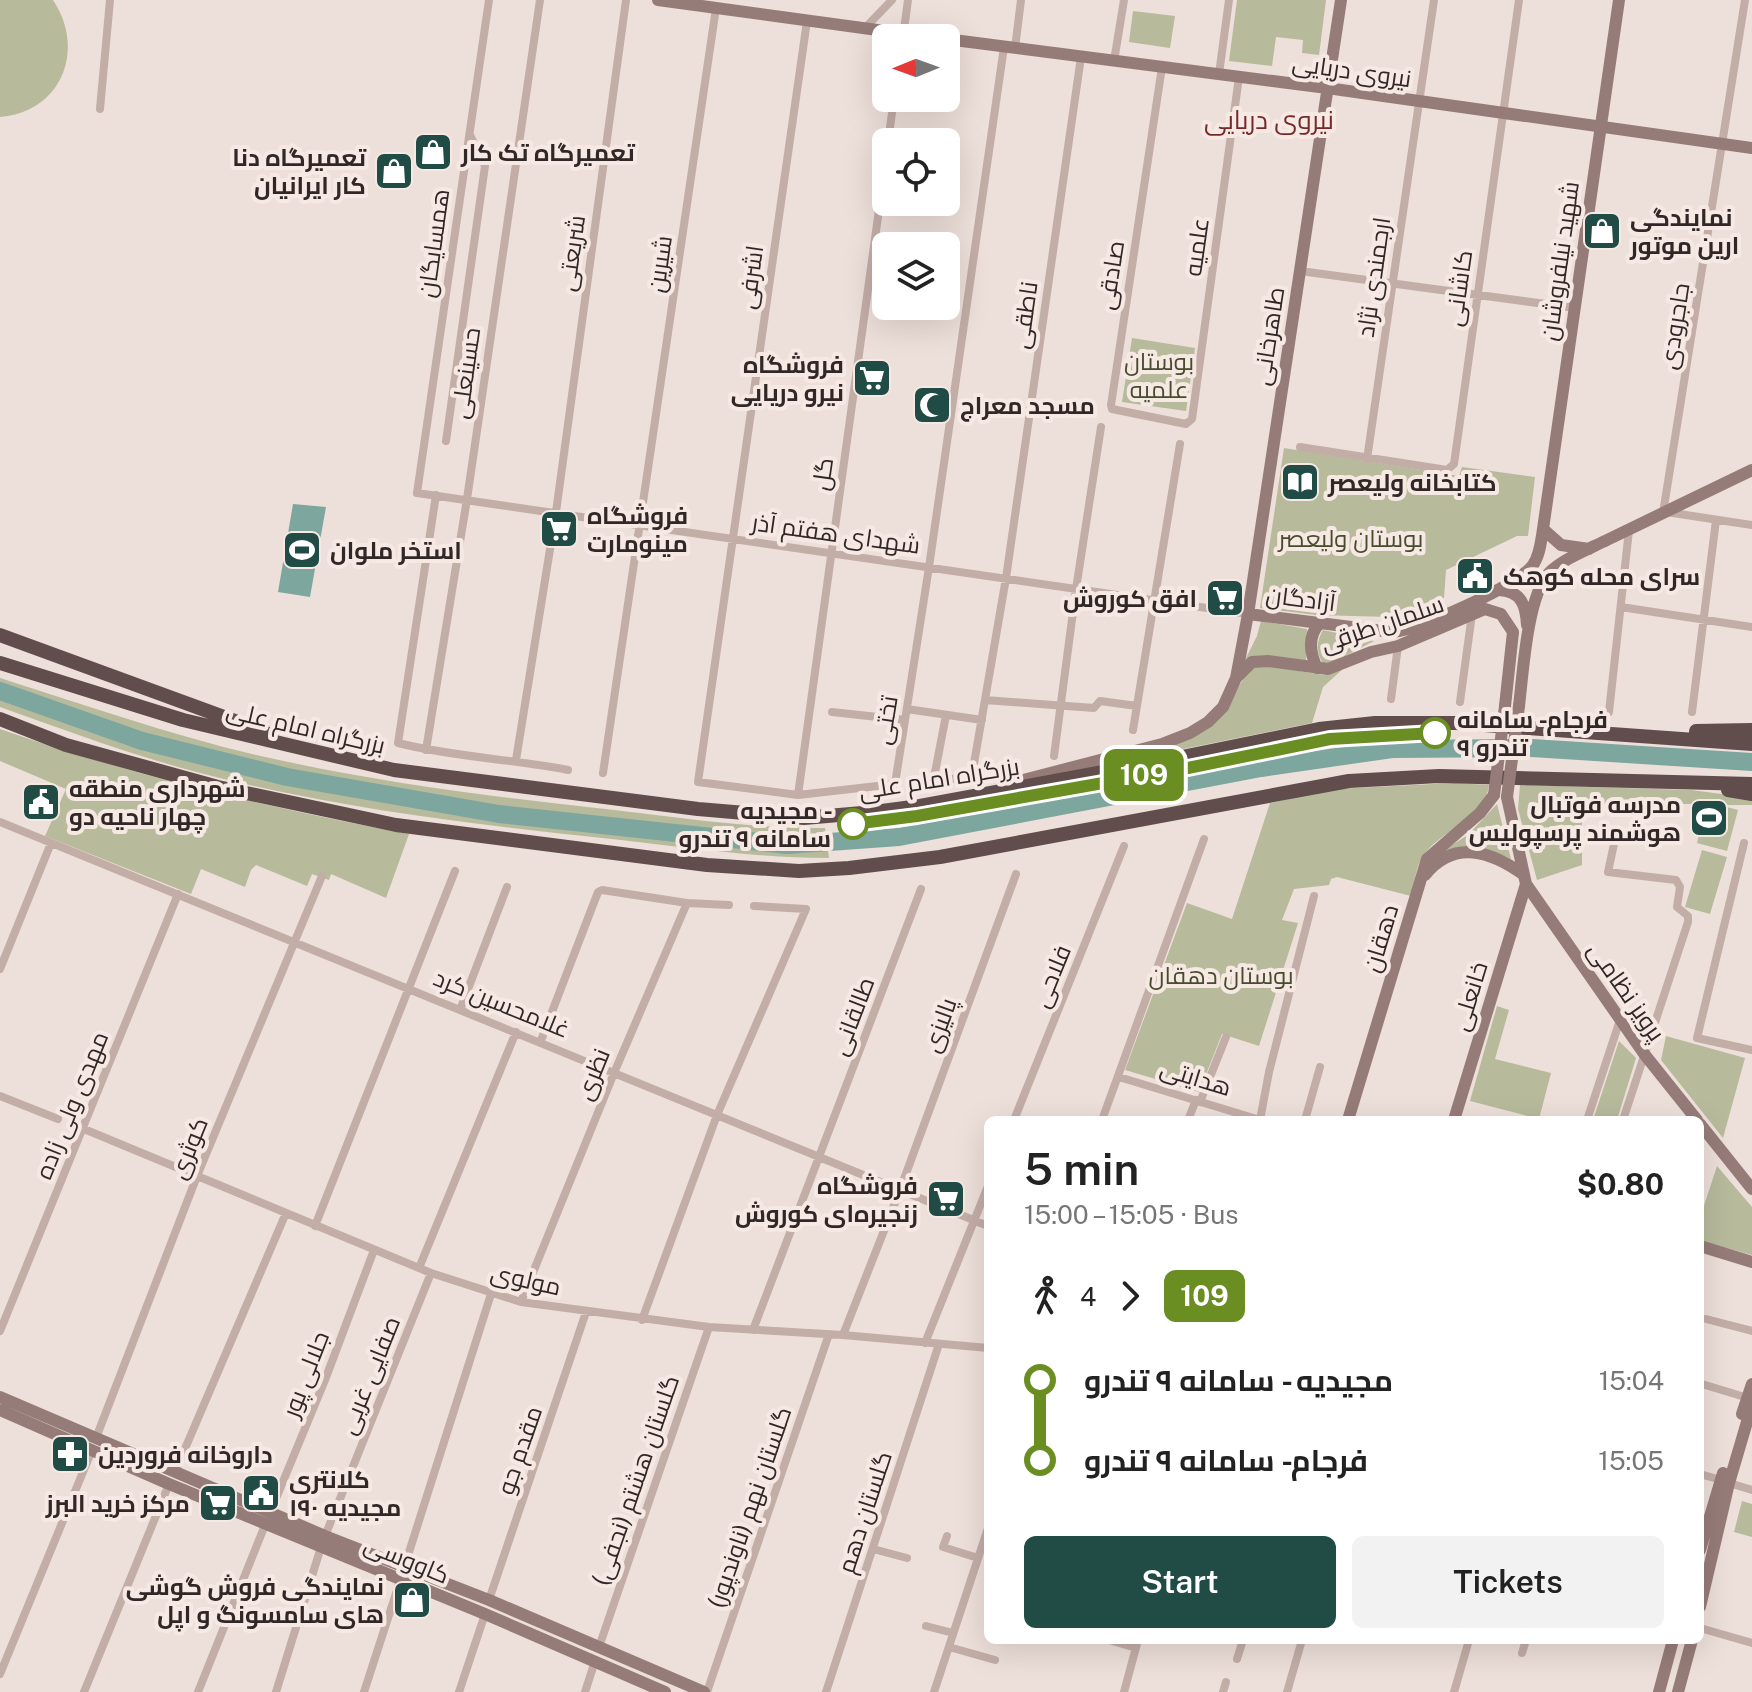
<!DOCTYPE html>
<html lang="en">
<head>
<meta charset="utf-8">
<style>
  body { margin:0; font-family:"Public Sans",Cairo,sans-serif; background:#f2f2f2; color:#222; height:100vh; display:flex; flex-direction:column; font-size:30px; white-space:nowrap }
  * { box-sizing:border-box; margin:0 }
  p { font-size:26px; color:#767676 }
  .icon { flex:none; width:44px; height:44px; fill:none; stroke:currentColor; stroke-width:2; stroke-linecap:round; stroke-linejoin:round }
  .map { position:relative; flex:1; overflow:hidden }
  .panel { position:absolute; left:984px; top:1116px; width:720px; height:528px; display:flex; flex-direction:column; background:#fff; border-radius:12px; box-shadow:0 8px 32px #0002 }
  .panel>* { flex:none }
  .badge { padding:0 16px; border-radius:12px; font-size:28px; line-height:52px }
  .needle { width:52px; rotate:269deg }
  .buttons { position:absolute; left:872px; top:24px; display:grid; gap:16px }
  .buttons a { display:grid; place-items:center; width:88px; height:88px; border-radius:12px; background:#fff; box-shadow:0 8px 32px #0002; font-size:40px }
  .map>.badge { position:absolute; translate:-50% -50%; box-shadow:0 0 0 4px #fff }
  .legs { display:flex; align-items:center; gap:12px; height:88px; padding:0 40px; font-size:26px }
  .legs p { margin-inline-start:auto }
  .headline { display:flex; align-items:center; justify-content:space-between; height:136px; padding:0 40px }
  h1 { font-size:44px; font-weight:600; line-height:60px }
  .primary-button { display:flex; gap:16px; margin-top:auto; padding:16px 40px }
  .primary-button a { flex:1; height:92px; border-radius:12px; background:#214c45; color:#fff; font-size:32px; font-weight:600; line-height:92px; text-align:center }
  .primary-button a+a { background:#f2f2f2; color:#222 }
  ul { padding:0 40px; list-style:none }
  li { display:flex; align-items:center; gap:28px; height:80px; font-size:30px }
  li i { display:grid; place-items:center; width:12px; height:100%; margin:0 10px; background:currentColor }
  li i::after { content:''; width:20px; height:20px; margin:-10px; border:6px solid; border-radius:50%; background:#fff }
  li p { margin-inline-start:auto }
  li:first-child i { background:linear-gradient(#0000 50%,currentColor 0) }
  li:last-child i { background:linear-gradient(currentColor 50%,#0000 0) }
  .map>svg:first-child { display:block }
</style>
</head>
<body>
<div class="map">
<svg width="1752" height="1692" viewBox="0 0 1752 1692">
  <rect width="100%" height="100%" fill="#eddfd9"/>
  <!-- green -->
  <path fill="#b7ba9b" d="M0 0H53C86 49 62 112 0 117Z
    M1237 0H1326L1319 55 1302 53 1303 40 1276 37 1272 66 1229 61Z
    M1133 11 1175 16 1170 48 1129 42Z
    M1132 338 1195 348 1186 411 1122 402Z
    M1284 448 1459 476 1462 467 1535 477 1528 536H1517L1446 570 1444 598 1390 617 1316 615 1260 608Z
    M1261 621 1307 629 1306 662 1242 666 1257 636Z
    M1323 630 1374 641 1331 663 1323 664C1316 652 1316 642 1323 630Z
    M1256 664 1324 675 1344 668 1323 687 1312 723 1075 771 1206 730C1237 708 1233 684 1256 664Z
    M0 678C92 707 184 740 279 760 390 784 501 798 614 810 684 818 754 829 825 828L829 858C756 858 685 847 612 839 467 824 319 806 178 767 118 750 59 728 0 707Z
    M0 729C133 776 270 808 409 834L386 898 331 874 329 880 312 874 307 886 256 865 251 870 245 887 201 869 191 894 45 836 66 789 0 761Z
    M1454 783 1489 785C1485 818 1444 829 1425 853 1416 863 1415 882 1411 896L1337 877 1331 879 1329 885 1294 889 1282 920 1298 923 1259 1046 1222 1034 1199 1092 1125 1070 1187 903 1232 919 1270 803 1334 789Z
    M1520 785 1691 790 1752 798V805H1719L1738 810 1727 851 1697 843 1706 804H1582V865L1537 880 1518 809Z
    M1497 804 1511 859C1481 845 1472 846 1442 851L1468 835Z
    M1702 850 1727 857 1710 914 1685 907Z
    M1497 1006 1509 1010 1495 1059 1551 1073 1539 1119 1470 1101Z
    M1666 1036 1745 1058 1723 1138 1661 1060Z
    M1619 1041 1636 1058 1617 1120H1593Z
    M1717 1166 1752 1207V1255L1700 1241V1218Z
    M1742 1501 1752 1504V1537L1734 1532Z"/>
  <!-- water -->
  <path fill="#7ca69e" d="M293 504 326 507 310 597 278 592Z"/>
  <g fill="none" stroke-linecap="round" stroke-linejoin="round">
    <!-- river -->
    <path stroke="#7ca69e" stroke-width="18" d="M0 691 142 741 287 777 499 814 787 845 899 837 1261 768 1392 749 1532 748 1752 762"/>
    <!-- minor -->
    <path stroke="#c3ada7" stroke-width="8" d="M489 0 417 493 1248 614
      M807 21 698 782 798 795 895 784 929 567 1004 47
      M865 28 892 0
      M903 37 908 0
      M1015 48 1021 0
      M1114 61 1124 0
      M1162 67 1111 405 1112 409 1186 424 1192 419 1239 77
      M1219 74 1229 0
      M100 109 110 0
      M888 142 894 98
      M1300 271 1575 308
      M446 441 485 166 470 135
      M1300 447 1447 470 1454 464 1519 0
      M1367 459 1434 0
      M436 495 398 743C453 757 512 759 568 770
      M1666 512 1752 525
      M1663 513 1745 0
      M1621 607 1752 627
      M1391 699 1398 646
      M985 700 1094 708 1100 701 1137 706
      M1460 702 1472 614
      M907 709 982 720
      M832 712 905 720
      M1609 712 1629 530
      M1692 712 1716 520
      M1133 730 1180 444
      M426 750 467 499 540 0
      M1054 756 1076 589 1101 427
      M516 760 556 512 626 0
      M603 773 716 8
      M933 783 946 715
      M917 786 972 775 1006 578 1081 57
      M798 795 886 159
      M0 822 988 1226
      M1744 843 1697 1038 1752 1050
      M1614 844 1608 872 1676 880 1680 887 1677 907 1688 916V922L1623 1120
      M0 969 51 843
      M460 1010 507 887
      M540 1043 598 892 602 890 687 903
      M1119 1077 1260 1120
      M0 1096 58 1119
      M1200 1102 1226 1037
      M1014 1120 1124 846
      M1102 1120 1204 839
      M1188 1120 1196 1100
      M1260 1120 1269 1072 1314 896
      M1305 1120 1320 1067
      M1587 1120 1620 1020
      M84 1129 431 1273 521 1302 709 1327 843 1335 988 1348
      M315 1226 455 871
      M419 1268 516 1032
      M521 1302 614 1073 687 903 729 905
      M1706 1319 1752 1331
      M642 1320 717 1115 806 909 754 906
      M753 1330 921 889
      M0 1331 178 894
      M843 1335 900 1190 1016 874
      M925 1343 988 1186
      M1702 1384 1748 1398
      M96 1438 197 1176 322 876
      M175 1472 286 1213
      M1700 1474 1721 1480
      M1729 1483 1752 1490
      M270 1513 325 1380 374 1250
      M325 1536 431 1273
      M947 1536 943 1547 978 1558
      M873 1549 907 1558
      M404 1568 491 1294
      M489 1600 586 1312
      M926 1626 953 1633
      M1700 1628 1752 1643
      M1109 1640 1136 1648
      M599 1647 709 1327
      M949 1647 995 1660
      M1522 1653 1526 1640
      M1237 1659 1243 1640
      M0 1674 92 1450
      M84 1692 169 1484
      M198 1692 265 1525
      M276 1692 321 1547
      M364 1692 400 1581
      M459 1692 485 1614
      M585 1692 595 1661
      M707 1692 829 1334
      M826 1692 939 1344
      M934 1692 988 1528
      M1124 1692 1138 1640
      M1223 1692 1226 1682
      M1287 1692 1302 1640
      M1454 1692 1469 1640"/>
    <!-- secondary -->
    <path stroke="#967c78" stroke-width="12" d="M658 0 936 38
      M946 39 1327 88 1752 148
      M1543 529 1561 545 1589 549
      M1499 590C1521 591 1526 605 1527 625
      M1248 614 1391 632C1415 632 1519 585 1533 565 1540 555 1541 541 1543 529L1619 0
      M1317 668C1310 653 1307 636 1320 623
      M1236 678 1248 614 1341 0
      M1519 706C1523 673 1527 599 1548 574 1562 559 1589 549 1607 540 1655 517 1704 493 1752 470
      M1004 785 1162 744 1190 733 1208 722 1223 707 1236 678 1252 662 1268 661 1328 669 1371 652 1398 646 1485 609 1501 614 1513 632 1505 706
      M1507 797 1526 884 1645 1055 1697 1120
      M1425 875C1454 839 1491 851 1524 875
      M1348 1120 1427 859 1480 813 1494 795
      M1454 1120 1526 884
      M1700 1124 1752 1189
      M1700 1246 1752 1262
      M0 1397 325 1536 489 1600 704 1692
      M0 1410 169 1484 485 1614 665 1692
      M1742 1414 1752 1384
      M1700 1550 1723 1473
      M1700 1607 1729 1483 1752 1405
      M1659 1692 1673 1640
      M1678 1692 1692 1640"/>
    <!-- trunk -->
    <path stroke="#614d4c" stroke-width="14" d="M0 635 265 732
      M0 663 183 720 394 770 698 809 804 818 874 812 920 806 1178 758 1319 729 1375 723H1456L1752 744
      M0 719 66 745 218 787 396 825 707 865 799 871 849 868 940 857 1349 781 1439 776 1752 784
      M1696 731 1752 730
      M1728 790 1752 794"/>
    <!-- secondary-bridge -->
    <path stroke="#967c78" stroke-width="12" d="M1494 795 1505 706
      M1507 797 1519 706"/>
  </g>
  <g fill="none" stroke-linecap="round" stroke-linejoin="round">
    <!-- line-1 casing -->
    <g stroke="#fff" stroke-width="18">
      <path id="line-1" d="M853 824 917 816 1188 768 1330 739 1435 733"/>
    </g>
    <!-- line-1 -->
    <use href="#line-1" stroke="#6b8e23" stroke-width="12"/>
  </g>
  <!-- icons -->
  <defs>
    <g id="shop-square" transform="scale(2)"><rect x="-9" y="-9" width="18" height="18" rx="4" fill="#214c45" stroke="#f6e9e4"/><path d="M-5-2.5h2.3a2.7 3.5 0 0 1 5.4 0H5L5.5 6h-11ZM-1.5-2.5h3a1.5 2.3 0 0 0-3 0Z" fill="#fff"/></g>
    <g id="supermarket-square" transform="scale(2)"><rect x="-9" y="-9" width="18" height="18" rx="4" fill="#214c45" stroke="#f6e9e4"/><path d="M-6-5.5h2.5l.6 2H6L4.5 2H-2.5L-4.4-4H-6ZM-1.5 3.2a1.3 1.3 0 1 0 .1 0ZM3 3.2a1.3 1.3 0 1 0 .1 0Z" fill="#fff"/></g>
    <g id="mosque-square" transform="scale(2)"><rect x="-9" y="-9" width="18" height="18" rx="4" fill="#214c45" stroke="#f6e9e4"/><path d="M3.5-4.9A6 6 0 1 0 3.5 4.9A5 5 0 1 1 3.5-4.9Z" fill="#fff"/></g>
    <g id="library-square" transform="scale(2)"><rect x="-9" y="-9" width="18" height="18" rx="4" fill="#214c45" stroke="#f6e9e4"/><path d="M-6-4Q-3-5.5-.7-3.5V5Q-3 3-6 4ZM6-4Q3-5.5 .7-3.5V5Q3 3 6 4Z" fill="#fff"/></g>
    <g id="stadium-square" transform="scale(2)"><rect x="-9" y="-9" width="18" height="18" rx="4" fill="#214c45" stroke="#f6e9e4"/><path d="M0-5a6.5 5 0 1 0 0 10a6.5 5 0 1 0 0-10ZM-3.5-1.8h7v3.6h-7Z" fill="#fff"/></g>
    <g id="civic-square" transform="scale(2)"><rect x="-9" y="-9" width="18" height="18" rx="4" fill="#214c45" stroke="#f6e9e4"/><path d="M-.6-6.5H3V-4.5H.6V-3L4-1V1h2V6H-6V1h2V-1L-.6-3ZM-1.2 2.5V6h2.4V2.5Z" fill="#fff"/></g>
    <g id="pharmacy-square" transform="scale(2)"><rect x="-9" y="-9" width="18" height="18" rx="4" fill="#214c45" stroke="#f6e9e4"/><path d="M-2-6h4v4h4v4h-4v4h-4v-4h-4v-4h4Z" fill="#fff"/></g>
  </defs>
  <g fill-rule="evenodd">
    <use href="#shop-square" x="433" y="152"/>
    <use href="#shop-square" x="394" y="171"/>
    <use href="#shop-square" x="1602" y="231"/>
    <use href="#supermarket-square" x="872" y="378"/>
    <use href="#mosque-square" x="932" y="405"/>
    <use href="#library-square" x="1300" y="482"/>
    <use href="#supermarket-square" x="559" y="529"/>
    <use href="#stadium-square" x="302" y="550"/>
    <use href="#civic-square" x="1475" y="576"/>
    <use href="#supermarket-square" x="1225" y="598"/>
    <use href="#civic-square" x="41" y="802"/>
    <use href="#stadium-square" x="1709" y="818"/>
    <use href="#supermarket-square" x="946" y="1199"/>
    <use href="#pharmacy-square" x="70" y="1454"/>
    <use href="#civic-square" x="261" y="1493"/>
    <use href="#supermarket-square" x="218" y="1503"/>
    <use href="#shop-square" x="412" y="1600"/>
  </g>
  <!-- markers -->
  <g fill="#fff" stroke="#6b8e23" stroke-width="4">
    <circle cx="1435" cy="733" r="14"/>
    <circle cx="853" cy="824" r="14"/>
  </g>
  <g text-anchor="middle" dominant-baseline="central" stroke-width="8" stroke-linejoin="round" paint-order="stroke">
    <!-- street labels -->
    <g font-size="24" fill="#312726" stroke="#f6e9e4">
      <text transform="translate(1352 70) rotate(8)">نیروی دریایی</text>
      <text transform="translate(433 243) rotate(-82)">همسایگان</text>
      <text transform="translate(1196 247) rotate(-82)">علمیه</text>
      <text transform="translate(571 253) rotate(-82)">شریعتی</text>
      <text transform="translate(1559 261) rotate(-82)">شهید نیلفروشان</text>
      <text transform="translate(659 264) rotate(-82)">شیرین</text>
      <text transform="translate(1110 275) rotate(-81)">صادقی</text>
      <text transform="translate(750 277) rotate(-82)">اشرفی</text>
      <text transform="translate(1373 277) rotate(-82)">ارجمندی نژاد</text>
      <text transform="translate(1458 288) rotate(-82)">کاشانی</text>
      <text transform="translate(1024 315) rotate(-82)">ناطقی</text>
      <text transform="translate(1674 326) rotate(-81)">جاجرودی</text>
      <text transform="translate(1268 336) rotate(-81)">طاهرخانی</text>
      <text transform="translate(465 373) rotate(-82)">حسینعلی</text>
      <text transform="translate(822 474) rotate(-82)">گل</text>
      <text transform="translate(836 533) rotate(8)">شهدای هفتم آذر</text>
      <text transform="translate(1301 598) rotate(7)">آزادگان</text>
      <text transform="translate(1382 623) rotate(-19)">سلمان طرقی</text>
      <text transform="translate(885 720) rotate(-81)">تختی</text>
      <text transform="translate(306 727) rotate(13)">بزرگراه امام علی</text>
      <text transform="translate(939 778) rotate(-9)">بزرگراه امام علی</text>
      <text transform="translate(1380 938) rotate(-73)">دهقان</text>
      <text transform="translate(1051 976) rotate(-68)">فلاحی</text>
      <text transform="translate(1627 991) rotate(55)">پرویز نظامی</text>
      <text transform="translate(1469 996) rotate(-73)">خانعلی</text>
      <text transform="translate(502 1003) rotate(22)">غلامحسین کرد</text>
      <text transform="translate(852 1016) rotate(-69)">طالقانی</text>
      <text transform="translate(939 1025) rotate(-70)">پالیزی</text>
      <text transform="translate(592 1074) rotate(-68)">نظری</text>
      <text transform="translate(1196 1077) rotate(17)">هدایتی</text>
      <text transform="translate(71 1105) rotate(-68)">مهدی ولی زاده</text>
      <text transform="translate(188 1148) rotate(-68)">کوثری</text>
      <text transform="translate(526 1279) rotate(13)">مولوی</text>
      <text transform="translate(305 1374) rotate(-69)">جلالی پور</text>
      <text transform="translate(369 1375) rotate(-68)">صفایی غربی</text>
      <text transform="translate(519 1450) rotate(-71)">مقدم جو</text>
      <text transform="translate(635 1480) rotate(-71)">گلستان هشتم (نجفی)</text>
      <text transform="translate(749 1507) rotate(-71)">گلستان نهم (ناوندپور)</text>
      <text transform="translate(864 1512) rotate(-72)">گلستان دهم</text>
      <text transform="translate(407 1559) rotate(22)">کاووسی</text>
    </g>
    <!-- poi labels -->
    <g font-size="24" font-weight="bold" fill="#312726" stroke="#f6e9e4" text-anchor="start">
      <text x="461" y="152">تعمیرگاه تک کار</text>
      <text x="366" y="157" text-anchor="end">تعمیرگاه دنا<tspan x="366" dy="28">کار ایرانیان</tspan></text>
      <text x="1630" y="217">نمایندگی<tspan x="1630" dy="28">ارین موتور</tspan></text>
      <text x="844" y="364" text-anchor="end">فروشگاه<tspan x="844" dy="28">نیرو دریایی</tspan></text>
      <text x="960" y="405">مسجد معراج</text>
      <text x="1328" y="482">کتابخانه ولیعصر</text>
      <text x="587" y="515">فروشگاه<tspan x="587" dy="28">مینومارت</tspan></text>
      <text x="330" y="550">استخر ملوان</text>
      <text x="1503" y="576">سرای محله کوهک</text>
      <text x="1197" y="598" text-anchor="end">افق کوروش</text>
      <text x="69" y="788">شهرداری منطقه<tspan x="69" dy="28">چهار ناحیه دو</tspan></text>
      <text x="1681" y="804" text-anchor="end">مدرسه فوتبال<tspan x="1681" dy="28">هوشمند پرسپولیس</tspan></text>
      <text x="918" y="1185" text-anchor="end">فروشگاه<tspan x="918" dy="28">زنجیره‌ای کوروش</tspan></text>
      <text x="98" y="1454">داروخانه فروردین</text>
      <text x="289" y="1479">کلانتری<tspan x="289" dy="28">۱۹۰ مجیدیه</tspan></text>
      <text x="190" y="1503" text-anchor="end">مرکز خرید البرز</text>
      <text x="384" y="1586" text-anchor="end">نمایندگی فروش گوشی<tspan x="384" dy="28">های سامسونگ و اپل</tspan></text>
    </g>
    <!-- park labels -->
    <g font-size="24" fill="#484c2d" stroke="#f6e9e4">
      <text x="1159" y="361">بوستان<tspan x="1159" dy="28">علمیه</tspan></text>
      <text x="1351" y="538">بوستان ولیعصر</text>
      <text x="1221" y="975">بوستان دهقان</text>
    </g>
    <!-- stop labels -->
    <g font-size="24" font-weight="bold" fill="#312726" stroke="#f6e9e4" text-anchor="start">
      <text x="1457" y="719">فرجام- سامانه<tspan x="1457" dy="28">۹ تندرو</tspan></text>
      <text x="831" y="810" text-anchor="end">مجیدیه -<tspan x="831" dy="28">سامانه ۹ تندرو</tspan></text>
    </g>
    <!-- neighbourhood labels -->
    <g font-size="26" fill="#752a2a" stroke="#f6e9e4">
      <text x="1269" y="119">نیروی دریایی</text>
    </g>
  </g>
</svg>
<div class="buttons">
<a><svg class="needle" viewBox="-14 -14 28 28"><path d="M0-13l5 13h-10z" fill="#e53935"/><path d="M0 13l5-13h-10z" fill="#767676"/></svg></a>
<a><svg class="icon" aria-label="locate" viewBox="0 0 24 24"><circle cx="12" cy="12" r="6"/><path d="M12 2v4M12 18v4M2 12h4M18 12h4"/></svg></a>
<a><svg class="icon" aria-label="layers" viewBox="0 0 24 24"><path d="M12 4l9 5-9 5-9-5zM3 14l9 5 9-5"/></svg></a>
</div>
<b class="badge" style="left:1144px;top:775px;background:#6b8e23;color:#fff">109</b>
<section class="panel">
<div class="headline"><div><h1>5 min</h1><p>15:00 – 15:05 · Bus</p></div><b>$0.80</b></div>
<div class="legs"><svg class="icon" aria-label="walk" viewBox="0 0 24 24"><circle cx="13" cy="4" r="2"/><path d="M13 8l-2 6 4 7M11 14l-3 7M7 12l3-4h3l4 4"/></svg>4<svg class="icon" aria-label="forward" viewBox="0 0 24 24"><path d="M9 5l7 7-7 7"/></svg><b class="badge" style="background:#6b8e23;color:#fff">109</b></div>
<ul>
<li><i style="color:#6b8e23"></i><b>مجیدیه - سامانه ۹ تندرو</b><p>15:04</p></li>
<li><i style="color:#6b8e23"></i><b>فرجام- سامانه ۹ تندرو</b><p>15:05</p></li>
</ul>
<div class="primary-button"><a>Start</a><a>Tickets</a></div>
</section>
</div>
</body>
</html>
